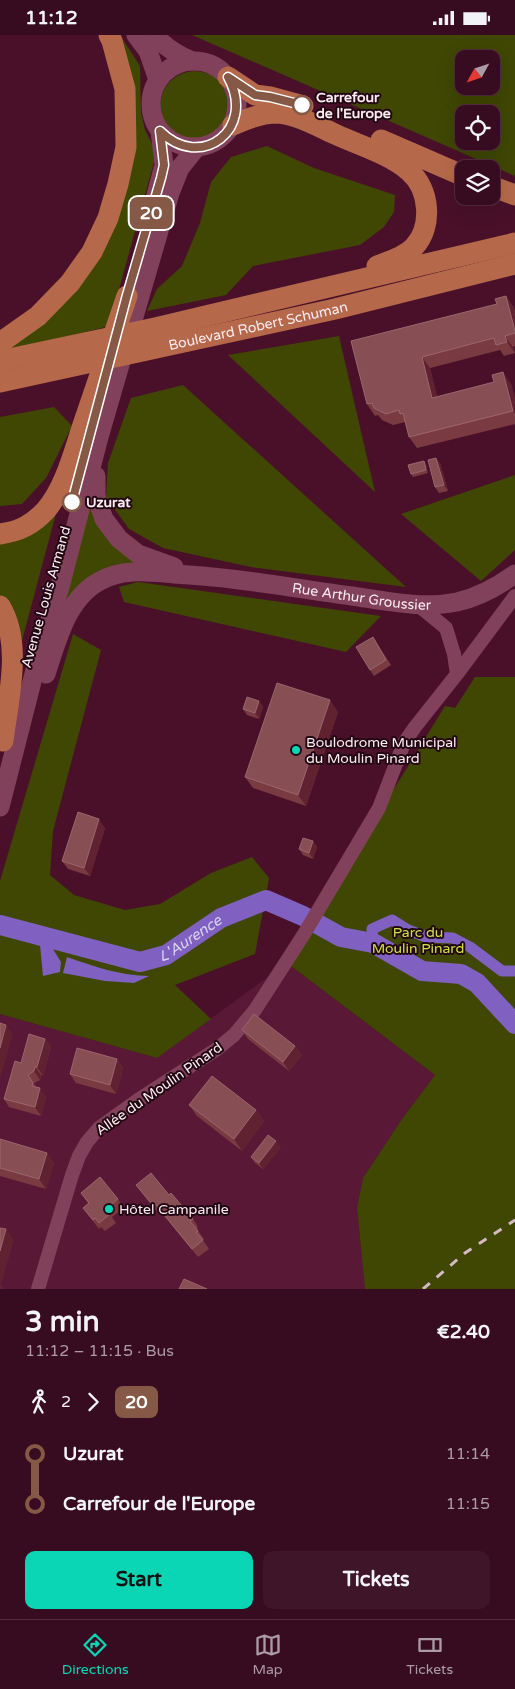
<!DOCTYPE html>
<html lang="en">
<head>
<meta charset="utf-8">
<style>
  body { margin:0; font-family:"Varela Round",sans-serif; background:#3f1529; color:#f1f3f6; height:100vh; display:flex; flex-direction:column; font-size:19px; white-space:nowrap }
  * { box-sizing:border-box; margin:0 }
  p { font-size:16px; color:#ab9ba5 }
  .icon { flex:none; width:28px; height:28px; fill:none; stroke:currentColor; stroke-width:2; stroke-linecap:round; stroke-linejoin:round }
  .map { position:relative; height:1254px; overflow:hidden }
  .sheet { display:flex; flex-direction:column; background:#380c20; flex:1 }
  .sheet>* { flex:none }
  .badge { padding:0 10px; border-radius:8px; font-size:18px; line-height:32px }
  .needle { width:32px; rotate:230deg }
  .buttons { position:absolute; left:455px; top:15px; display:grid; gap:10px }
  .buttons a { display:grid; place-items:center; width:45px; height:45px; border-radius:10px; background:#380c20; box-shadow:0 5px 20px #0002,0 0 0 1px #522c3e; font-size:25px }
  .map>.badge { position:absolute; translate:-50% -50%; box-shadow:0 0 0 2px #fff }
  .legs { display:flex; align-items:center; gap:8px; height:55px; padding:0 25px; font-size:16px }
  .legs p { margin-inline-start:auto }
  .headline { display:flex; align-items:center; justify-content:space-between; height:85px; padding:0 25px }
  h1 { font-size:28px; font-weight:700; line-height:38px }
  .button { display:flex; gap:10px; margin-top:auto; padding:10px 25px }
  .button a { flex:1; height:58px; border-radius:10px; background:#0ad5b5; color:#111; font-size:20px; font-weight:700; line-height:58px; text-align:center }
  .button a+a { background:#3f1529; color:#f1f3f6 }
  ul { padding:0 25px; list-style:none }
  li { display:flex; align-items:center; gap:18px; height:50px; font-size:19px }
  li i { display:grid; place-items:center; width:8px; height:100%; margin:0 6px; background:currentColor }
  li i::after { content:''; width:12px; height:12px; margin:-6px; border:4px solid; border-radius:50%; background:#380c20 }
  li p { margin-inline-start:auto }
  li:first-child i { background:linear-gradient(#0000 50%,currentColor 0) }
  li:last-child i { background:linear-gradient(currentColor 50%,#0000 0) }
  .status { display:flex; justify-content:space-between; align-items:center; height:35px; padding:0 25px; background:#380c20; direction:ltr }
  .status svg { height:14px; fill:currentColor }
  .dock { display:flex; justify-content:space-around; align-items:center; height:70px; border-top:1px solid #522c3e; background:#380c20; font-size:14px; color:#ab9ba5 }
  .dock a { display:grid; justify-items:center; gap:2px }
  .dock .on { color:#0ad5b5 }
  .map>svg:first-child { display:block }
</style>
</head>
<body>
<div class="status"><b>11:12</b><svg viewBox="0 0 49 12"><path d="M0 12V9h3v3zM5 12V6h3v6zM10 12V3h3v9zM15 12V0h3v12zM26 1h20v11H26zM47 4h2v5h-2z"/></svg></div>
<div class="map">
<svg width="515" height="1254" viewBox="0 0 515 1254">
  <rect width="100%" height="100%" fill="#4a102a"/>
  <!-- built -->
  <path fill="#591836" d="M287 928 435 1040 402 1084 363 1143 357 1173 365 1254H0V979L157 1023Z"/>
  <!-- green -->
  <path fill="#3f4703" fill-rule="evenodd" d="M120 0 140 31 141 77 145 95 153 111 154 127 109 291 0 319 113 191Z
    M192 0H515V141ZM464 24H491V51H464ZM464 79H491V106H464Z
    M160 71a35 35 0 1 1 70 0a35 35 0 1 1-70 0Z
    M267 111 314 133 395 160 394 177 384 192 360 210 253 231 226 260 147 276 157 254 182 231 200 188 211 147 231 122Z
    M339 301 375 457 228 320Z
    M183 350 406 552 251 532 163 513 129 494 106 462 108 428 131 363Z
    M54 372 72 391 46 443 22 469 0 471V382Z
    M515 440V515L481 546 401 479Z
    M92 463 148 531 113 534 55 598Z
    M58 471 19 617 0 564V507Z
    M138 547 381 581 346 617 124 567 119 552Z
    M73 599 101 615 53 796 50 840 74 860 125 875 160 869 211 838 252 822 269 843 255 919 175 950 211 984 157 1023 0 979V846Z
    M475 642H515V1254H365L357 1173 363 1143 402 1084 435 1040 287 928 445 671 455 673Z"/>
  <!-- water -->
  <path fill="#8060c0" d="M40 910 53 914 61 927 60 937 43 941Z
    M67 922C93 931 121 941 149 941L134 948 105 946 63 938Z"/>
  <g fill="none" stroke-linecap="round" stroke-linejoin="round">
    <!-- canal -->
    <path stroke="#8060c0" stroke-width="11" d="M373 908 372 894 392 885 408 895 426 902 453 903 470 912 502 936H515"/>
    <!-- river -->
    <path stroke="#8060c0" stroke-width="20" id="s1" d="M0 890 140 927 166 920 221 883 266 865 303 881 341 902 373 908 422 936 461 939 477 948 515 989"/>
    <!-- street -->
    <path stroke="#81415a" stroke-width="14" d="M418 570 446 593 454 619 457 639
      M38 1254 72 1140 79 1121 87 1107 99 1093 138 1065 217 1014 234 1000 255 975 304 899 379 773 404 708 415 692 457 639 515 561"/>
    <!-- secondary -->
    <g stroke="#81415a" stroke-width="19">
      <path d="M136 0 148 16 158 45"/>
      <path d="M155 0C164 12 178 20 192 26"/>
      <circle cx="194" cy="69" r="43"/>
      <path d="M155 164 164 130 160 96"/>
      <path d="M96 441V461L104 484 119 504 138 519 174 532"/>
      <path id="s2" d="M46 639C57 606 67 563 100 546 123 533 150 537 174 539 234 542 293 553 352 561 386 566 422 574 457 567 479 562 497 552 515 539"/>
      <path d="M0 772 38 623 60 552 99 402 170 158 180 133 196 113"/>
    </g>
    <!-- primary -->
    <g stroke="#b5694a" stroke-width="21">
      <path d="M228 42 255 60 270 62 303 71"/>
      <path d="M233 90C246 84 262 78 277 78 297 79 319 92 337 100 361 111 389 119 409 136 430 154 433 192 414 212 405 222 390 226 377 231"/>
      <path d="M381 105 464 141"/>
      <path d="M491 151 515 160"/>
      <path d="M0 308 38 281 70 248 92 217 108 183 118 149 126 112 125 54 112 6 109 0"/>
      <path d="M0 326 155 293 515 208"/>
      <path id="s3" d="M0 347 335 274 515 229"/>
      <path d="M0 499C20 496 32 490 46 475 66 451 74 416 84 387 98 345 113 303 127 261"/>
      <path d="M0 571C23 609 8 664 3 706"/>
    </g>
    <!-- rail -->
    <path stroke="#d4bac4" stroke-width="3" stroke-dasharray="9 9" stroke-linecap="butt" d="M423 1254 465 1218 515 1185"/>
  </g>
  <!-- wall -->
  <path fill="#793b41" d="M506 261 514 273 515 277V311L513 312 515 318 504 321 500 315 430 333 437 362 511 349 515 365V389L417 413 409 402 405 387 393 390 382 385 378 380 375 381 367 369 351 306 497 269Z
    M440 428 448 456 439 458 435 452Z
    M426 429 428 438 413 442 411 439Z
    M373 602 391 630 374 641 370 635Z
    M259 666 263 672 259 684 247 680 243 674Z
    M338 677 306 771 253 753 245 742Z
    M105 793 90 841 68 834 62 826Z
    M313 806 317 812 313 824 303 820 299 814Z
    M242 995 295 1011 302 1020 289 1036 248 1004Z
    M45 1004 51 1012 43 1041 41 1040 40 1045 34 1048 36 1052 46 1062 41 1081 9 1072 4 1064 21 1028Z
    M117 1024 123 1033 116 1059 76 1048 70 1039Z
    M189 1070 256 1075 264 1086 242 1116 197 1081Z
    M0 1104 54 1128 46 1154 0 1141Z
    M281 1112 263 1134 255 1128 251 1122Z
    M136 1150 169 1160 193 1184 198 1192 197 1194 204 1204 203 1205 209 1214 198 1222 162 1178 160 1180Z
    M81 1158 118 1164 124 1173 112 1182 116 1188 105 1196 101 1192 99 1194 83 1173 88 1168Z"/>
  <!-- shaded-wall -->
  <path fill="#602230" d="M506 261 514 273 515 277V296Z
    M505 301 513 312 515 318 507 307Z
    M422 322 430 333 440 374 432 363Z
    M503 337 511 349 515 365V379L513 376Z
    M436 423 440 428 448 456 444 450Z
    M424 426 426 429 428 438 426 435Z
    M330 665 338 677 306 771 298 760Z
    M259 666 263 672 259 684 255 678Z
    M99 784 105 793 90 841 84 833Z
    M313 806 317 812 313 824 309 818Z
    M6 990 13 999 0 1044V1013Z
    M45 1004 51 1012 43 1041 37 1032Z
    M295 1011 302 1020 289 1036 283 1027Z
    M117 1024 123 1033 116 1059 110 1050Z
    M35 1032 41 1040 40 1045 34 1036Z
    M40 1053 46 1062 41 1081 35 1072Z
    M256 1075 264 1086 242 1116 234 1104Z
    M276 1106 281 1112 263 1134 259 1128Z
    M47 1118 54 1128 46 1154 39 1144Z
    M6 1194 14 1205 1 1249 4 1253V1254H0V1216Z"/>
  <!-- building -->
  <path fill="#874e54" stroke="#99676d" d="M506 261 515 296V298L505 301 507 307 496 310 494 303 422 322 432 363 494 347 492 340 503 337 513 376 409 402 403 378 400 379 399 375 386 379 374 373 372 368 367 369 351 306 497 269 495 264Z
    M436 423 444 450 435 452 428 425Z
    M424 426 426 435 411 439 408 430Z
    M373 602 386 625 370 635 356 612Z
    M277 648 330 665 298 760 245 742Z
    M247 662 259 666 255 678 243 674Z
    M78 777 99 784 84 833 62 826Z
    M303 803 313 806 309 818 299 814Z
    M254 979 295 1011 283 1027 242 995Z
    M0 988 6 990 0 1013Z
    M29 999 45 1004 37 1032H35L34 1036 28 1040 33 1048 32 1051 40 1053 35 1072 4 1064 15 1026 21 1028Z
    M77 1013 117 1024 110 1050 70 1039Z
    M212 1041 256 1075 234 1104 189 1070Z
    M268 1100 276 1106 259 1128 251 1122Z
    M0 1104 47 1118 39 1144 0 1133Z
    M151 1138 169 1160 171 1158 193 1184 190 1186 198 1196 196 1197 203 1205 192 1214 156 1170 154 1172 136 1150Z
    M100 1142 118 1164 106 1174 110 1179 99 1188 95 1183 93 1185 83 1173 89 1168 81 1158Z
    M0 1193 6 1194 0 1216Z
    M184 1244 207 1254H179Z"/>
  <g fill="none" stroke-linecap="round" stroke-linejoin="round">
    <!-- line-1 casing -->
    <g stroke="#fff" stroke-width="11">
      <path id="line-1" d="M72 467 127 260 161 143 164 130 160 96C201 137 257 94 228 42L255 60 270 62 302 70"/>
    </g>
    <!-- line-1 -->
    <use href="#line-1" stroke="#855946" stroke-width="8"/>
  </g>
  <!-- markers -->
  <g fill="#fff" stroke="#855946" stroke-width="2.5">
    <circle cx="302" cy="70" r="9"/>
    <circle cx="72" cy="467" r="9"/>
  </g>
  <g fill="#0ad5b5" stroke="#220813" stroke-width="2">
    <circle cx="296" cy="715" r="5"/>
    <circle cx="109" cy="1174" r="5"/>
  </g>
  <g text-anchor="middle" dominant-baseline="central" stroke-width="4" stroke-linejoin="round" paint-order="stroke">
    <!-- stop labels -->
    <g font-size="14" font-weight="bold" fill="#fcecf1" stroke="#220813" text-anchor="start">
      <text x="316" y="62">Carrefour<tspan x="316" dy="16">de l'Europe</tspan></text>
      <text x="86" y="467">Uzurat</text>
    </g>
    <!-- street labels -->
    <g font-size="14" fill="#fcecf1" stroke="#220813">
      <text stroke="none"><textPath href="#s3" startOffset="264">Boulevard Robert Schuman</textPath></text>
      <text stroke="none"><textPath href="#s2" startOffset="375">Rue Arthur Groussier</textPath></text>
      <text transform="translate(46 562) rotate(-74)">Avenue Louis Armand</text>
      <text transform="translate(159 1054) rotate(-35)">Allée du Moulin Pinard</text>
    </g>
    <!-- poi labels -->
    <g font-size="14" fill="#fcecf1" stroke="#220813" text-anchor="start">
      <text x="306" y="707">Boulodrome Municipal<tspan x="306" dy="16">du Moulin Pinard</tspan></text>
      <text x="119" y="1174">Hôtel Campanile</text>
    </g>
    <!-- park labels -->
    <g font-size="14" fill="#cde146" stroke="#220813">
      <text x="418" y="897">Parc du<tspan x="418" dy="16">Moulin Pinard</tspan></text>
    </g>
    <!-- water labels -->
    <g font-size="15" font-style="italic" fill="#dad4ed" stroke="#220813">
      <text stroke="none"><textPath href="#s1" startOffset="201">L'Aurence</textPath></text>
    </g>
  </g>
</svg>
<div class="buttons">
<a><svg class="needle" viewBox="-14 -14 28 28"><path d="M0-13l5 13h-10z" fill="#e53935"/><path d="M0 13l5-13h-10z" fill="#ab9ba5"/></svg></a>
<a><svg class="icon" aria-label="locate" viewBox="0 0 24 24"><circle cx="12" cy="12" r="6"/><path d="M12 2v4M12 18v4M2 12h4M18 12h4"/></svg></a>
<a><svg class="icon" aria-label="layers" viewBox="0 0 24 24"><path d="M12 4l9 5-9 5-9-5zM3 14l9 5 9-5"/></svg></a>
</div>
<b class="badge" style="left:151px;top:178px;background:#855946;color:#fff">20</b>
</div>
<section class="sheet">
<div class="headline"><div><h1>3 min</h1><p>11:12 – 11:15 · Bus</p></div><b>€2.40</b></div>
<div class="legs"><svg class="icon" aria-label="walk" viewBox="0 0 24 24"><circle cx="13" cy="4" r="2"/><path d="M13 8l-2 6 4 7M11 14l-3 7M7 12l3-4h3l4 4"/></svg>2<svg class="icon" aria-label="forward" viewBox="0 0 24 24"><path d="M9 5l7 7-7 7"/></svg><b class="badge" style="background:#855946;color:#fff">20</b></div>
<ul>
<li><i style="color:#855946"></i><b>Uzurat</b><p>11:14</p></li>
<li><i style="color:#855946"></i><b>Carrefour de l'Europe</b><p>11:15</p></li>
</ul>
<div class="button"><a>Start</a><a>Tickets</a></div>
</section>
<nav class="dock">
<a class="on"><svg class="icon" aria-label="directions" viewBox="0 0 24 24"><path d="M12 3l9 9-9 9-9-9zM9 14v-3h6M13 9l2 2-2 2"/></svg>Directions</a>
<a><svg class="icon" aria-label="map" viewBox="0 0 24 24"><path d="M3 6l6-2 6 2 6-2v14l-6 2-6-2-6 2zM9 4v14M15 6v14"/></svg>Map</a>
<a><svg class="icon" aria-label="tickets" viewBox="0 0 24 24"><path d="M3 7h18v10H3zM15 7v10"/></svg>Tickets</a>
</nav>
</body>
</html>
